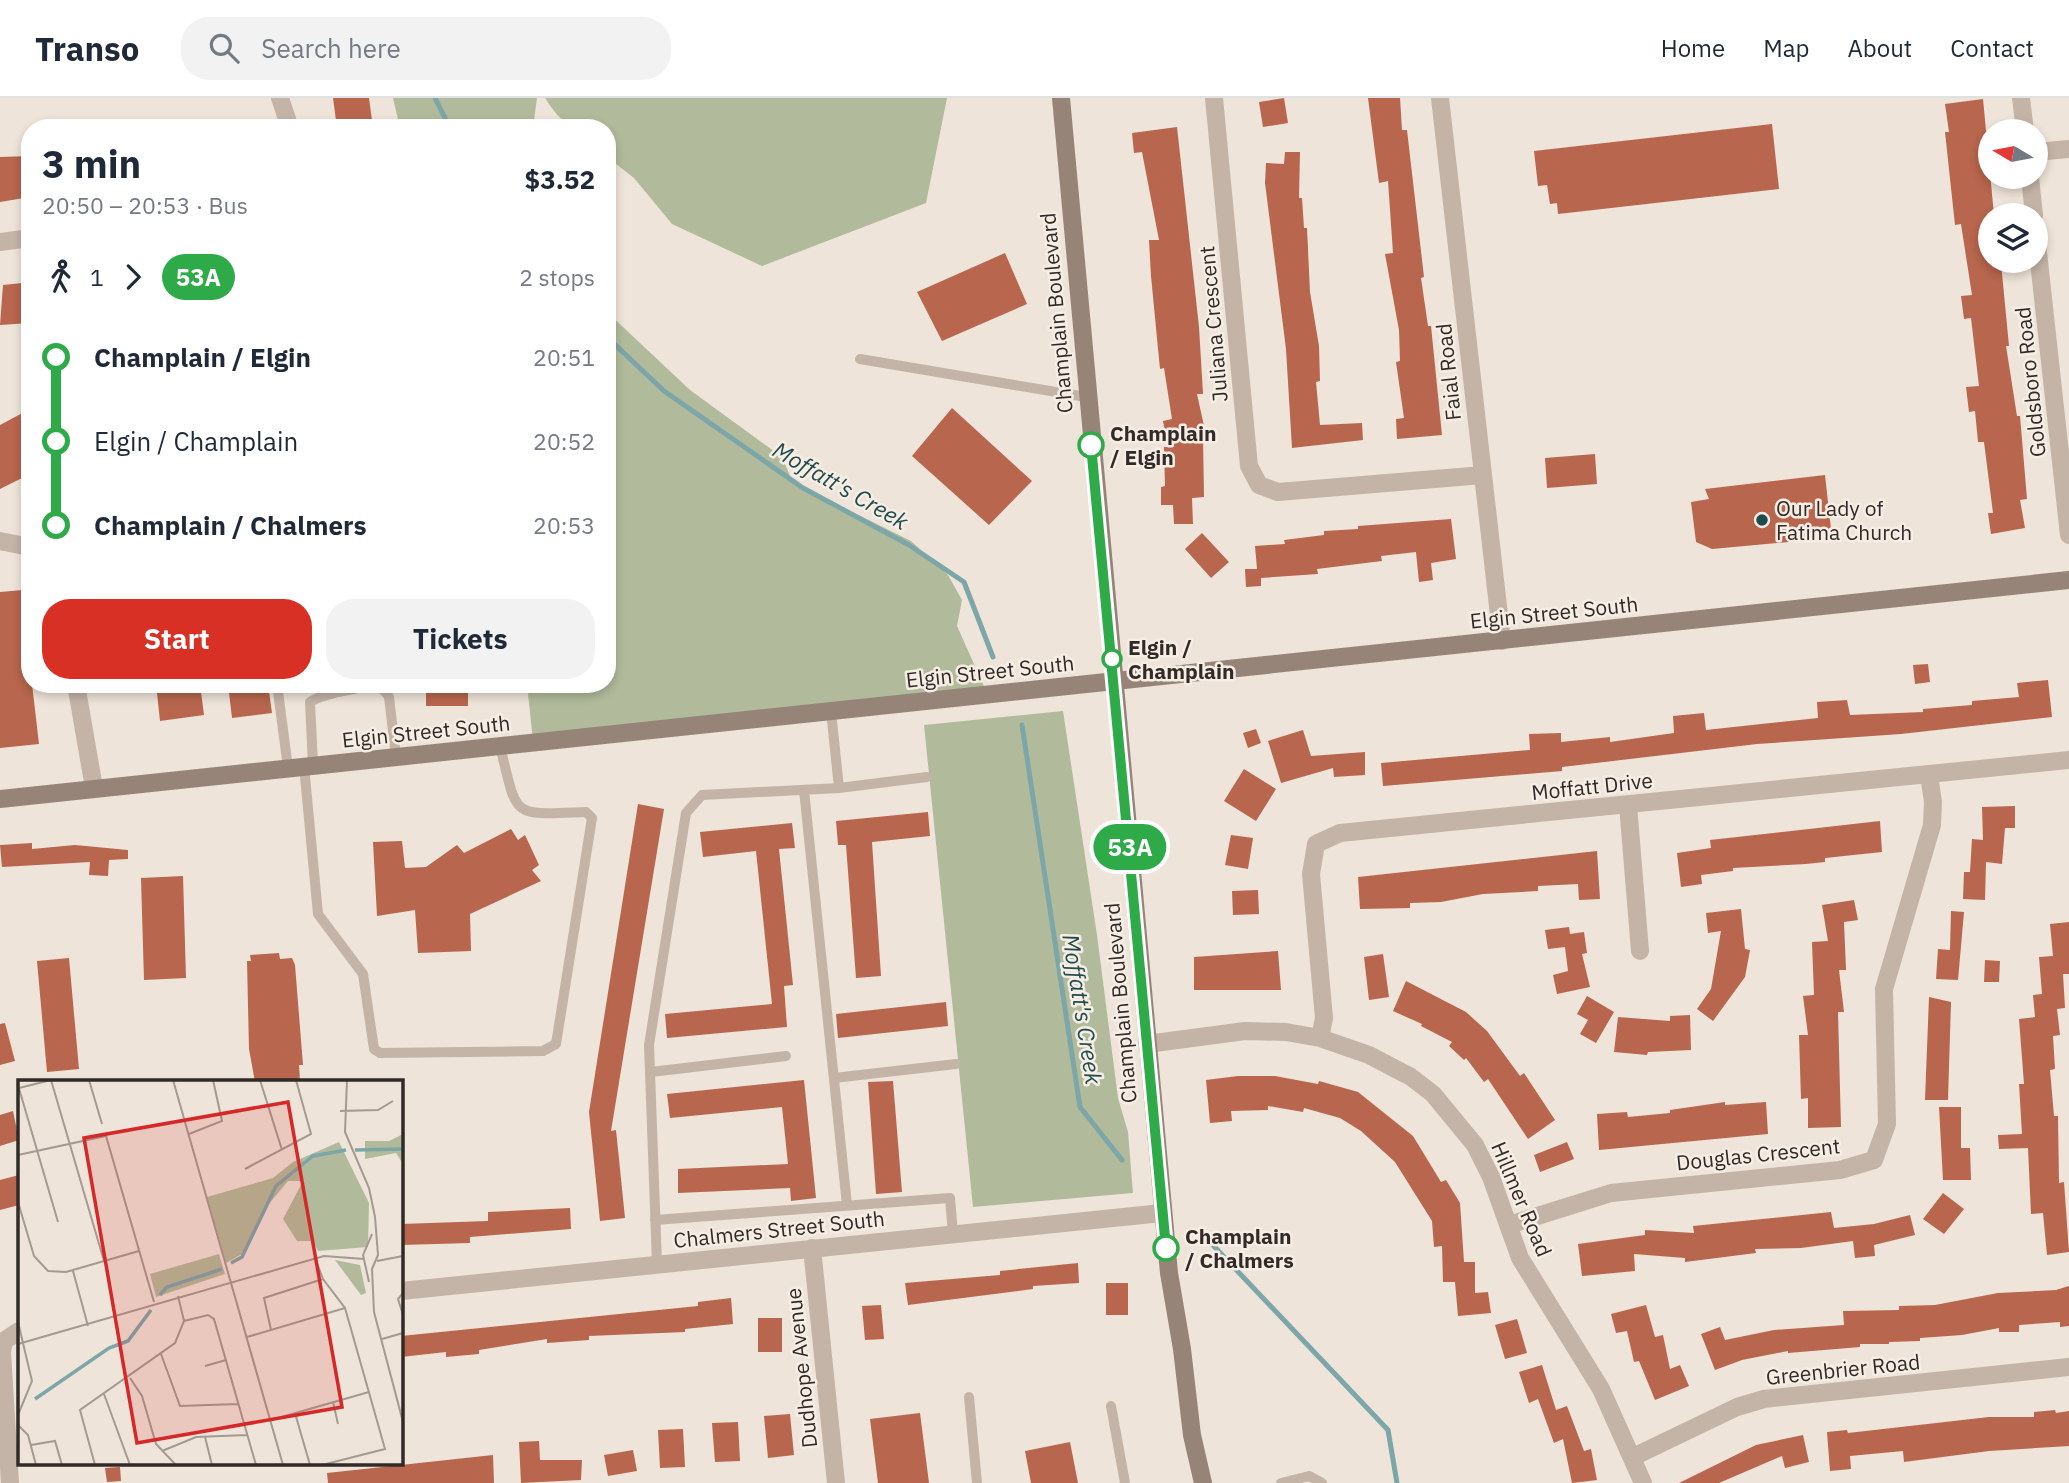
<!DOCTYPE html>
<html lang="en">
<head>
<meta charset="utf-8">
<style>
  body { margin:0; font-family:"IBM Plex Sans",sans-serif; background:#f2f2f3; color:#1f2937; height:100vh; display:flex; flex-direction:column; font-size:26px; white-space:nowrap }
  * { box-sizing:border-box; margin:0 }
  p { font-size:23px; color:#747a83 }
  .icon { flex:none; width:38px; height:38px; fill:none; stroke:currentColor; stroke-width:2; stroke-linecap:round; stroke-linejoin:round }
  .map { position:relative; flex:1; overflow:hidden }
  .details { position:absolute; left:21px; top:21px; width:595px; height:574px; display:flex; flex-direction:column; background:#fff; border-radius:28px; box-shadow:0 4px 10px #0003 }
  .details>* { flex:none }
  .badge { padding:0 14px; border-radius:23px; font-size:24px; line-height:46px }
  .needle { width:46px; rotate:280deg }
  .fabs { position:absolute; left:1978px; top:21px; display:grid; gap:14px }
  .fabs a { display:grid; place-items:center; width:70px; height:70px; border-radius:50%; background:#fff; box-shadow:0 4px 10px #0003; font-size:35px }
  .map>.badge { position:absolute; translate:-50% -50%; box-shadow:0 0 0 4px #fff }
  .legs { display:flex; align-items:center; gap:10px; height:77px; padding:0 21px; font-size:23px }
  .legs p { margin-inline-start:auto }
  .summary { display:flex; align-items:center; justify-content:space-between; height:119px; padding:0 21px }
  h1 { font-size:38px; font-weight:800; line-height:52px }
  .primary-button { display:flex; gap:14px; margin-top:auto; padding:14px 21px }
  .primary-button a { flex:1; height:80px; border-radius:28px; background:#d93025; color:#fff; font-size:28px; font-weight:800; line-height:80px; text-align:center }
  .primary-button a+a { background:#f2f2f3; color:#1f2937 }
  ul { padding:0 21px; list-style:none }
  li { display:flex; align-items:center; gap:24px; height:84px; font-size:26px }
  li i { display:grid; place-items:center; width:10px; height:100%; margin:0 9px; background:currentColor }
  li i::after { content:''; width:18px; height:18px; margin:-9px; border:5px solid; border-radius:50%; background:#fff }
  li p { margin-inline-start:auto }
  li:first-child i { background:linear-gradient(#0000 50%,currentColor 0) }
  li:last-child i { background:linear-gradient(currentColor 50%,#0000 0) }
  header { display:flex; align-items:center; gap:42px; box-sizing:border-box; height:98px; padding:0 35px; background:#fff; border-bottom:2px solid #e0e1e3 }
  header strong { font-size:33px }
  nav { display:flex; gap:38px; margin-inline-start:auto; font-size:24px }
  .search { width:490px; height:63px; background:#f2f2f3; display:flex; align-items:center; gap:18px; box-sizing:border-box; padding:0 24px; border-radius:28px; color:#747a83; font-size:26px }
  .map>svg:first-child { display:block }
</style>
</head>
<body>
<header>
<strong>Transo</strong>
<div class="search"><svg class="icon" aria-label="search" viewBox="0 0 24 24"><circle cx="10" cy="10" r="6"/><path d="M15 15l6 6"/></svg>Search here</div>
<nav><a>Home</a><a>Map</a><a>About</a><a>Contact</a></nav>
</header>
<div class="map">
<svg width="2069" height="1385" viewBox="0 0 2069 1385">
  <rect width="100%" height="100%" fill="#eee4d9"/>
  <!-- green -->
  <path fill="#b1bb9b" d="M393 0H537L533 30H400Z
    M545 0H947L926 105 762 168 672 126 634 80 607 59V30C571 30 566 32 545 0Z
    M607 214 690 292 782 359 791 380 812 394 911 443 948 477 962 502 957 528 987 595 533 643 527 586H607Z
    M1063 613 1097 837 1118 1000 1128 1034 1133 1095 973 1109 924 627Z"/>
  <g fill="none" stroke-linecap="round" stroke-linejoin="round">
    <!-- stream -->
    <path stroke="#7ca6a8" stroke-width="5" d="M435 0 450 30
      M607 239 664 293 803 390 909 447 964 484 993 559
      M1022 627 1080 1009 1122 1062
      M1209 1143 1388 1332 1397 1385"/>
  </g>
  <!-- building -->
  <path fill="#b8664d" d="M333 0H369L373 30H337Z
    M1284 0 1288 25 1263 29 1259 4Z
    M1368 0H1400L1402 32H1407L1424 179 1421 180 1428 228H1431L1442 337 1397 341 1396 321 1404 320 1396 264 1400 263 1399 232 1385 156 1393 155 1388 83 1379 85Z
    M1983 1 1994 117H1990V166L2001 165 2009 248H2006L2017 318H2020L2027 401 2020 402 2025 430 1991 436 1988 415H1993L1984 344H1978L1975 313 1969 314 1966 289 1979 288 1971 220 1964 221 1961 198 1972 197 1961 126 1955 127 1945 34H1949L1945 6Z
    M1772 26 1779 91 1558 116 1557 105 1550 106 1547 87 1538 88 1534 53Z
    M1177 29 1199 229 1203 296H1197L1206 337 1203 338 1204 399 1192 400 1193 426H1174L1173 407H1161V389L1165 388 1164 349H1168L1163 323 1172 321 1164 270 1160 271 1151 178 1149 142H1159L1142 54 1134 55 1132 35Z
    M1285 54H1300L1299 100H1302L1304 130H1307L1310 194 1319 248 1320 283 1316 284 1320 327 1362 325 1363 342 1292 350 1286 251 1265 85 1266 65 1284 66Z
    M30 58V99L0 104V59Z
    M1005 155 1027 206 942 243 917 194Z
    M22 185V188L30 187V225L0 227 3 187Z
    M952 310 1032 383 989 427 912 358Z
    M30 311V376L0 391V327Z
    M1595 356 1597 386 1547 390 1545 360Z
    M1825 377 1832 440 1712 451 1696 444 1691 404 1709 401 1705 391Z
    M1451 421 1456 461 1431 465 1433 482 1419 484 1416 454 1381 458 1382 463 1317 471 1318 476 1261 480V488L1246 489 1245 471H1257L1255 448 1285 446 1284 442 1324 437V433L1358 431V428Z
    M1202 435 1229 464 1211 480 1185 451Z
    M23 492 30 586H32L39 646 0 650V494Z
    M1928 566 1930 584 1915 586 1913 567Z
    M2048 582 2052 619 1901 636 1757 646 1562 669V673L1383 688 1381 665 1530 652 1529 636 1561 635V644L1610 639V644L1674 635 1673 618 1704 615 1706 632 1818 620 1817 604 1847 602 1850 617 1923 614V611L1972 607V603L2019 599 2017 585Z
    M156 586H200L204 617 160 623Z
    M228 586H268L272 615 232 620Z
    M426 586H468V608H426Z
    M1256 631 1261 645 1248 650 1243 635Z
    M1303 632 1311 658 1365 654V677L1334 679 1333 670 1281 685 1268 643Z
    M1244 671 1276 691 1256 723 1224 703Z
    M638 706 664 711 611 1033 616 1032 625 1120 600 1123 589 1014Z
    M2015 708V730H2005L2002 766 1986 764 1985 802 1963 801 1964 774H1970L1972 741 1983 742 1982 709Z
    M928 714 930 738 872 744 881 878 856 880 846 747H838L836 723Z
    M1880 723 1882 754 1825 760V764L1806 766 1733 770V773L1701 777 1702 786 1681 789 1677 755 1711 750 1710 742Z
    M792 725 795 750 779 751 793 887 784 888 787 929 667 940 665 916 772 906 756 753 703 759 700 734Z
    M511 731 518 742 525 737 539 767 532 772 541 783 470 816 471 853 418 855 415 812 377 818 373 744 402 743 405 770 426 769 457 747 464 755Z
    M1231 737 1253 740 1248 771 1225 767Z
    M32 745V751L75 747 128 752V761L109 762 108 778 89 777 90 764 2 769 0 747Z
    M1597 753 1600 801 1579 802 1578 786 1538 788V793L1483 796 1441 804 1410 805V810L1360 811 1358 779Z
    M183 778 186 880 144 882 141 780Z
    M1258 792 1259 816 1233 817 1232 793Z
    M1854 802 1858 822 1844 824 1846 872H1839L1844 914H1838L1841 1029 1808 1030V1000L1801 1001 1799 937H1808L1803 898 1814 897 1812 844 1828 843 1822 807Z
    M1741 811 1745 851 1750 852 1745 879 1713 923 1697 911 1711 891 1721 833 1708 835 1706 815Z
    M1951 813 1964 814 1958 882 1936 881 1938 851 1950 852Z
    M2069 824V876H2063L2065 910 2057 911 2060 937 2053 938 2055 971 2050 972 2054 1018H2058L2059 1085 2064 1084 2069 1154 2047 1157 2043 1115 2031 1116 2028 1050 1999 1051 1998 1037 2022 1036 2019 986H2024L2019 921 2035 919 2033 897 2042 896 2039 859 2053 858 2050 826Z
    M1569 829 1570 836 1584 834 1587 855 1582 856 1590 889 1557 896 1553 877 1568 873 1565 849 1548 851 1545 832Z
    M1278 853 1281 892H1194V859Z
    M279 855 280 861 292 860 295 867 303 967H299L300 983 255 984 249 951 247 863H251L250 857Z
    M1383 856 1389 899 1369 902 1364 859Z
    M69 860 79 971 47 974 37 863Z
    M1985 862 2000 863 1999 884H1984Z
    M1406 883 1466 914 1487 933 1520 978 1524 975 1555 1022 1528 1041 1488 981 1484 984 1466 960 1464 962 1449 948 1452 944 1421 928 1422 926 1393 913Z
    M1587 898 1614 914 1596 945 1580 936 1588 922 1577 916Z
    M1929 899 1951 904 1948 1002H1925Z
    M946 904 948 928 838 940 836 916Z
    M1690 917 1691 952 1648 954 1647 957 1614 954 1618 919 1670 923V918Z
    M5 925 15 963 0 967V926Z
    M1238 978H1275L1318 986 1319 983 1358 994 1413 1038 1441 1084 1446 1082 1460 1105 1464 1164H1475V1195L1488 1194 1491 1215 1458 1218 1455 1184H1443L1442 1148 1434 1149 1432 1123 1395 1064 1361 1033 1340 1020 1304 1010 1303 1014 1268 1008V1012L1231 1013 1232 1023 1210 1025 1206 982Z
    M804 982 816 1100 791 1103 790 1090 678 1095V1071L788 1066 782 1009 670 1020 667 996Z
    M893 983 902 1094 876 1096 868 984Z
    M1725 1004V1007L1766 1004 1768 1036 1599 1052 1597 1016 1627 1014 1628 1019 1670 1015V1012Z
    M1939 1009H1961V1050H1970L1971 1082H1943Z
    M13 1013 19 1042 0 1048V1017Z
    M1567 1044 1574 1061 1540 1074 1534 1057Z
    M19 1077V1107L0 1112V1082Z
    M1943 1095 1964 1111 1944 1136 1923 1121Z
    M570 1110 571 1131 470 1139V1145L401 1147V1126L488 1123V1114Z
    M1831 1114 1834 1130 1874 1126 1910 1117 1915 1137 1874 1147 1875 1158 1855 1160 1853 1143 1801 1150 1755 1151 1756 1155 1685 1164V1160L1634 1156 1635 1173 1582 1178 1578 1146 1645 1137V1132L1694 1135 1693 1128Z
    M1078 1165 1079 1185 1033 1188V1191L908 1207 905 1185 1000 1177V1173Z
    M1106 1185H1128V1217H1106Z
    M2069 1188V1228L2060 1229V1224L2019 1227V1234H1999V1230L1962 1237 1920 1240V1243L1889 1244V1246H1860V1249L1788 1255V1253L1742 1262 1715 1272 1701 1236 1720 1229 1725 1242 1774 1232 1844 1227 1843 1213 1899 1212V1208L1935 1207 1998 1195 2056 1192Z
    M731 1200 733 1226 685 1231V1234L589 1238V1242L547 1245V1241L479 1252V1256L446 1259V1254L401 1259V1238L698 1208V1204Z
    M881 1207 884 1241 865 1242 862 1208Z
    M1646 1207 1655 1239 1663 1237 1670 1271 1680 1267 1689 1288 1655 1302 1639 1263 1634 1264 1627 1233 1616 1235 1611 1216Z
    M758 1220H782V1254H758Z
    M1517 1221 1527 1255 1505 1261 1495 1227Z
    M1542 1267 1556 1312 1567 1308 1584 1353 1591 1351 1597 1382 1572 1385 1563 1341 1554 1345 1538 1301 1529 1305 1519 1274Z
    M2055 1312 2056 1315 2069 1313V1348L1989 1353 1904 1364 1903 1353 1850 1358 1851 1371 1830 1373 1827 1334 1847 1332 1848 1335 1989 1319H2034V1314Z
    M920 1315 929 1385H878L870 1321Z
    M790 1316 794 1357 768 1360 764 1318Z
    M738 1324 740 1363 715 1364 712 1325Z
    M683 1331 685 1369 660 1370 658 1332Z
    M1803 1337 1809 1364 1785 1370 1782 1358 1719 1385H1679L1756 1347Z
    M539 1343 540 1362H582L581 1382 521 1385 519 1344Z
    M1070 1344 1078 1385H1031L1025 1353Z
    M633 1352 637 1373 608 1378 604 1357Z
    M493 1357 494 1385H328L327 1375Z
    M120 1369 121 1383 107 1384 105 1370Z"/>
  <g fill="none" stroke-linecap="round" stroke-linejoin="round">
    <!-- lane -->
    <path stroke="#c4b4a7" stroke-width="10" d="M860 261 1086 299
      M277 586 288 670
      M313 667 310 604C320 597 365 587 377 589 383 590 386 594 389 599L396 659
      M304 668 318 816 363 876 374 951 380 955 543 953 556 946 592 720 586 714C510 717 518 721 500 648
      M839 690 927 679
      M804 692 847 1107
      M651 974 786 958
      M834 980 956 966
      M655 1122 950 1100 953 1136
      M657 1166 649 947 686 715 702 697 839 690 831 613
      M969 1299 977 1385
      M1111 1308 1125 1385
      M1281 1385 1309 1378 1322 1385"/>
    <!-- street -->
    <path stroke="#c4b4a7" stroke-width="18" d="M280 0 290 30
      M1214 0 1249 368 1259 387 1278 394 1483 377
      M1440 0 1502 543
      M2021 0 2025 33
      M2035 54 2069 51
      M2030 79 2034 117
      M2035 127 2069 437
      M0 144 30 140
      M0 443 30 449
      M76 586 94 690
      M1628 707 1640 853
      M1320 940 1324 920 1311 776 1316 746 1340 735 2069 662
      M1147 946 1245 933 1286 934 1320 940 1369 957 1411 979 1433 996 1475 1047 1491 1079 1520 1160 1601 1291 1643 1385
      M1509 1127 1611 1095 1840 1072 1874 1062 1887 1026 1884 891 1932 727 1933 704 1929 677
      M812 1150 836 1385
      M401 1193 1162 1115
      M1633 1359 1737 1309 1764 1301 2069 1269
      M10 1385 2 1254 4 1243 19 1233"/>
    <!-- secondary -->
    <path stroke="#978479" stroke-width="18" d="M1061 0 1169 1175 1182 1251 1192 1337 1203 1385
      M0 701 2069 482"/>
  </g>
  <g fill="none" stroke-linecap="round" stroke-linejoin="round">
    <!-- line-1 casing -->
    <g stroke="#fff" stroke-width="16">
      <path id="line-1" d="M1091 347 1166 1150"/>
    </g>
    <!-- line-1 -->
    <use href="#line-1" stroke="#2eab48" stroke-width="10"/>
  </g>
  <!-- markers -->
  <g fill="#fff" stroke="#2eab48" stroke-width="3.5">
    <circle cx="1091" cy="347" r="12"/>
    <circle cx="1112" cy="561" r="9"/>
    <circle cx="1166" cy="1150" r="12"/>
  </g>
  <circle fill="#214c4e" stroke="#f6eee5" stroke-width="2.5" cx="1762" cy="422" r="7"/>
  <g text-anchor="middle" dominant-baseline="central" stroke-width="5" stroke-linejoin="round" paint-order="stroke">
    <!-- street labels -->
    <g font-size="21" fill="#322a26" stroke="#f6eee5">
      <text transform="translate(1056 215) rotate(-95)">Champlain Boulevard</text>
      <text transform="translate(1213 226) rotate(-95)">Juliana Crescent</text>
      <text transform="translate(1448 274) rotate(-96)">Faial Road</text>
      <text transform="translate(2030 284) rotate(-96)">Goldsboro Road</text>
      <text transform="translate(1554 514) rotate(-6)">Elgin Street South</text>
      <text transform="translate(990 573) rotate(-6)">Elgin Street South</text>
      <text transform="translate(426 633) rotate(-6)">Elgin Street South</text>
      <text transform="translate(1592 688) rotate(-6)">Moffatt Drive</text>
      <text transform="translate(1120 905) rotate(-95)">Champlain Boulevard</text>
      <text transform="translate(1758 1056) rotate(-6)">Douglas Crescent</text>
      <text transform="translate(1522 1101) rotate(67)">Hillmer Road</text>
      <text transform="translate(779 1131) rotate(-6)">Chalmers Street South</text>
      <text transform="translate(801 1270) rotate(-96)">Dudhope Avenue</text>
      <text transform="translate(1843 1271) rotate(-6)">Greenbrier Road</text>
    </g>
    <!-- stop labels -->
    <g font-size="21" font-weight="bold" fill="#322a26" stroke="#f6eee5" text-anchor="start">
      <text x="1110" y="335">Champlain<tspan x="1110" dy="24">/ Elgin</tspan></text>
      <text x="1128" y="549">Elgin /<tspan x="1128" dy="24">Champlain</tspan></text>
      <text x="1185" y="1138">Champlain<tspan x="1185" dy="24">/ Chalmers</tspan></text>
    </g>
    <!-- poi labels -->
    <g font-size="21" fill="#322a26" stroke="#f6eee5" text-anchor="start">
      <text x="1776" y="410">Our Lady of<tspan x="1776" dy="24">Fatima Church</tspan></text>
    </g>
    <!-- water labels -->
    <g font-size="23" font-style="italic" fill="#214c4e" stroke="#f6eee5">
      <text transform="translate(841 387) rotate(30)">Moffatt's Creek</text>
      <text transform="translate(1083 911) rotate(81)">Moffatt's Creek</text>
    </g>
  </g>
  <!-- overview -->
  <g transform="translate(18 982)">
    <rect width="385" height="385" fill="#eee4d9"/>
    <path d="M385 54V84L378 73 347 79V61H371ZM321 62 351 123 350 167 300 171 295 161H279L265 139 285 101H270L245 131 224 174 208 183 189 117 255 98 275 82ZM201 174 207 194 138 217 132 194ZM317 180 342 185 348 213 343 215Z" fill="#b1bb9b"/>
    <path fill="none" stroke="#7ca6a8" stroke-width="3.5" d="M337 70 385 69M213 183 224 177 258 106 295 76 328 70M142 215 149 207 204 189M17 319 91 268 110 261 133 230"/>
    <path fill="none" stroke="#a39a91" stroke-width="2" d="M33 0 86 181M71 0 84 44M155 0 265 385M242 0 264 70M329 0 327 52 351 108 357 137 360 175 354 189 356 232 385 342M0 5 40 142M1 8 33 0M322 31 360 30 375 21M171 54 204 41 195 0M0 75 88 56 136 222M227 89 293 54 278 0M0 122 16 176 30 191 48 192 121 171M297 178 305 199 327 228 367 369 304 385M359 181 385 176M55 191 70 246M351 202 345 175 354 154M385 213 380 219 385 235M166 241 190 235 196 239 238 385M0 242 14 301 0 335M253 250 246 218 305 199M229 257 327 228M364 259 385 253M0 264 306 176 346 179M143 274 162 326 220 324M187 286 208 280M112 298 124 316 138 364 158 385M86 314 112 385M315 322 320 344M277 333 292 385M253 340 351 312M0 345 10 355 18 385M187 357 194 385M13 365 37 361 44 385M144 371 178 357 229 355M77 385 62 330 157 263 166 241 160 216"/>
    <path fill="#d62828" fill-opacity="0.15" stroke="#d62828" stroke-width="3.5" d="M270 22 324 327 119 363 66 58Z"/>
    <rect width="385" height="385" fill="none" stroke="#322a26" stroke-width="3.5"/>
  </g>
</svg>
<div class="fabs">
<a><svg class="needle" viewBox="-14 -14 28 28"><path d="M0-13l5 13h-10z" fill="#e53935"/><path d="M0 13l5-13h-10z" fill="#747a83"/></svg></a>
<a><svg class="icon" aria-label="layers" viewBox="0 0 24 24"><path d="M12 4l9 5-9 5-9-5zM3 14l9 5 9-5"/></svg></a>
</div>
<b class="badge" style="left:1130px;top:749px;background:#2eab48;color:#fff">53A</b>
<section class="details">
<div class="summary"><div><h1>3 min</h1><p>20:50 – 20:53 · Bus</p></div><b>$3.52</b></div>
<div class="legs"><svg class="icon" aria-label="walk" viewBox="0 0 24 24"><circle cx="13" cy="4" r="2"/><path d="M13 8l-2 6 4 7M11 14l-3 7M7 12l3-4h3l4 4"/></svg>1<svg class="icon" aria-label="forward" viewBox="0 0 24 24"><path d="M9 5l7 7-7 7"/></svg><b class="badge" style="background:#2eab48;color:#fff">53A</b><p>2 stops</p></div>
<ul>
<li><i style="color:#2eab48"></i><b>Champlain / Elgin</b><p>20:51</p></li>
<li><i style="color:#2eab48"></i><span>Elgin / Champlain</span><p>20:52</p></li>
<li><i style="color:#2eab48"></i><b>Champlain / Chalmers</b><p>20:53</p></li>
</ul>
<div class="primary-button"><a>Start</a><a>Tickets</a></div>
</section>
</div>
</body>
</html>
